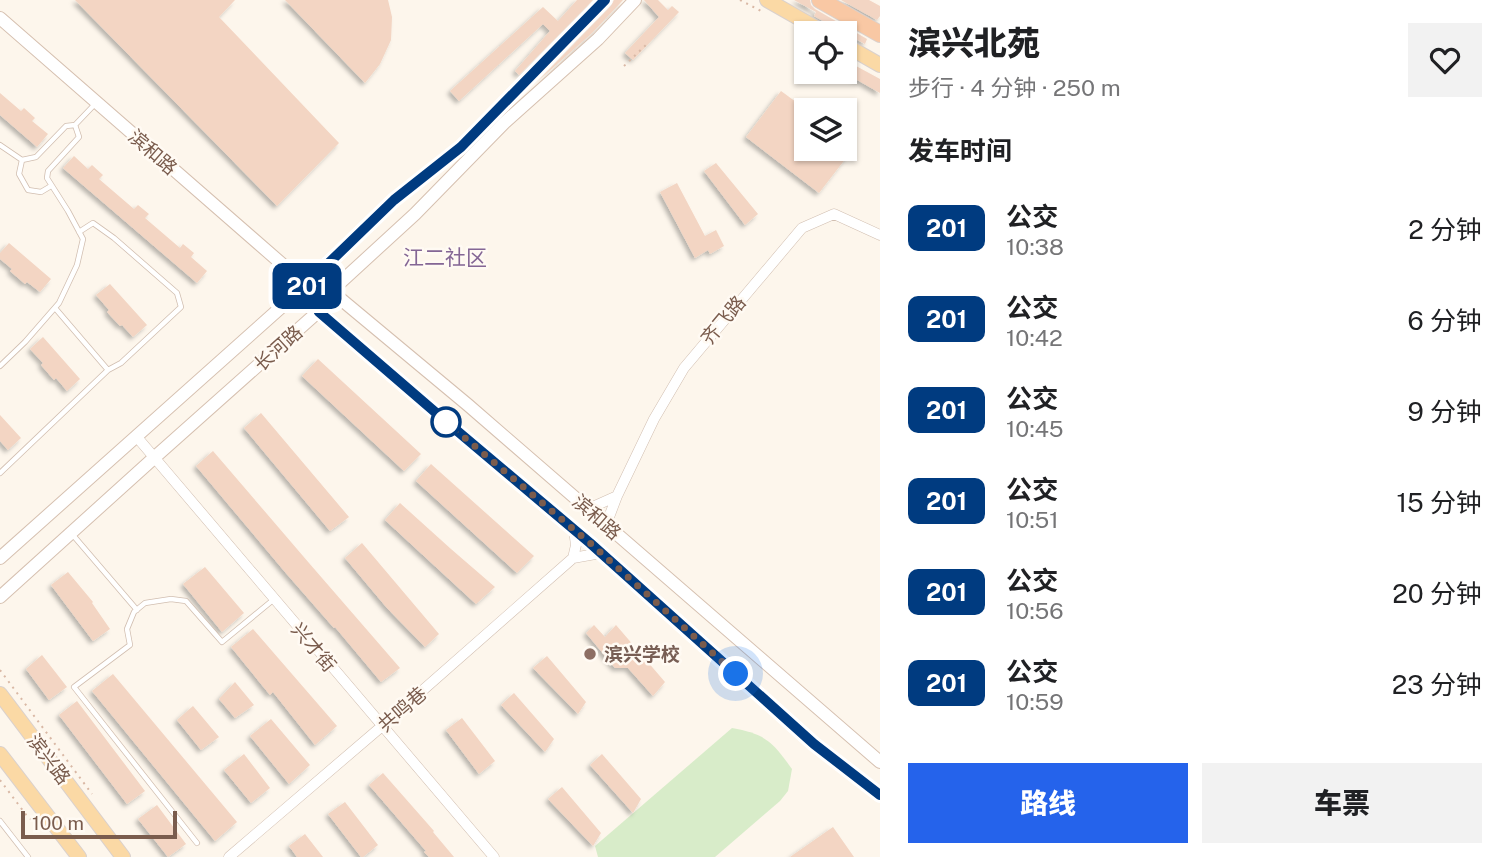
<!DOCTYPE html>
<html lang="zh">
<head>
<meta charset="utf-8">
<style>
  body { margin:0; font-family:"Public Sans","Noto Sans SC",sans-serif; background:#f2f2f2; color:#202124; height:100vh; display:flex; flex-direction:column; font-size:26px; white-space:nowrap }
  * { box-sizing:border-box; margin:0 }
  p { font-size:23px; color:#757577 }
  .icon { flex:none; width:38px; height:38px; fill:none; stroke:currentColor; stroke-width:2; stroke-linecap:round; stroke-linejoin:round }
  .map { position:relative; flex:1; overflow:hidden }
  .drawer { display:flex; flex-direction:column; background:#fff; width:630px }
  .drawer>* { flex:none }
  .badge { padding:0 14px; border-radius:10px; font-size:24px; line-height:46px }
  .controls { position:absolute; left:794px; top:21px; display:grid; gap:14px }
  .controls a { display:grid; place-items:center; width:63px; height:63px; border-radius:0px; background:#fff; box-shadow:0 2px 5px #0004; font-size:35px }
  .scale { position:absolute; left:21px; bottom:18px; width:156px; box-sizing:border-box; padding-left:7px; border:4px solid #7a5c4d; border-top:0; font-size:19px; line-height:24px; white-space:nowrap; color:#7a5c4d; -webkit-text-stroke:5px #fffaf3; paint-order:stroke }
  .you { position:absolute; width:35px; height:35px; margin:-18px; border:5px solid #fff; border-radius:50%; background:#1a73e8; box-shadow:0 0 0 10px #1a73e833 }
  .map>.badge { position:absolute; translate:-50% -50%; box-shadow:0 0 0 4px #fff }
  h2 { padding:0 28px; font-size:26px; line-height:63px }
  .round { display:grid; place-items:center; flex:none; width:74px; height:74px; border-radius:0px; background:#f2f2f2 }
  .headline { display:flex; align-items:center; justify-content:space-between; height:119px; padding:0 28px }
  h1 { font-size:33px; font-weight:800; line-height:52px }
  .button { display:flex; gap:14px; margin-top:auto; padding:14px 28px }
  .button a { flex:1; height:80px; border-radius:0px; background:#2563eb; color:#fff; font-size:28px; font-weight:800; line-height:80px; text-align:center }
  .button a+a { background:#f2f2f2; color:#202124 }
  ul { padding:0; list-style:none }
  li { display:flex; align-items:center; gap:21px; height:91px; padding:0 28px }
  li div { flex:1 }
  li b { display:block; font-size:26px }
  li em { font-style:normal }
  li .badge { min-width:77px; font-weight:700; text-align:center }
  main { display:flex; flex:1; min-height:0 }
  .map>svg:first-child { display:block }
</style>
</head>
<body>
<main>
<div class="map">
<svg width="880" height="857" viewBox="0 0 880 857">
  <defs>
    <filter id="shadow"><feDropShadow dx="-3" dy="3" stdDeviation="2" flood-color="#0004"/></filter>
  </defs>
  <rect width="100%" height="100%" fill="#fdf6ec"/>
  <!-- green -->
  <path fill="#d8ecc9" d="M732 728C765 734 772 741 792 769L788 791 780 801 715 857H598L595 846Z"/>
  <!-- building -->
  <path fill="#f3d5c3" filter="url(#shadow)" d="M75 0H235L219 17 339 143 277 206Z
    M285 0H388L392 17 391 40 380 64 365 83Z
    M577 0H593L519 75 515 71 550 31 543 24 459 101 450 91 543 7 558 21Z
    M614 0H623L592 33 538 81 611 6Z
    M644 0H658L668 10 672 6 679 12 633 60 625 53 659 17Z
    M794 0H810L811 5 815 9 867 39 865 44 814 16 816 12Z
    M841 0H869L880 6V16L877 20Z
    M845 60 880 79V93L845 73Z
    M781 91 807 110V149H853L819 193 746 137Z
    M0 93 21 111 24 108 35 118 32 121 48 134 37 147 0 115Z
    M74 156 88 169 92 165 103 175 99 179 134 209 138 205 149 214 145 218 180 248 183 244 194 253 191 257 207 271 197 283 63 168Z
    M716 163 758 214 745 225 704 171Z
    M677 183 705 236 716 230 724 246 710 254 708 250 695 258 660 192Z
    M9 243 51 279 40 292 27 282 25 284 10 271 12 269 0 259V253Z
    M110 284 147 325 133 337 122 325 120 326 107 312 109 310 96 295Z
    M43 337 80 379 67 391 56 378 54 380 41 365 43 363 30 349Z
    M318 359 421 454 404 471 302 376Z
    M261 413 349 517 330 531 244 428Z
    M0 415 21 438 8 450 0 441Z
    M213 451 309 563 400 668 381 682 335 627 334 628 285 572 196 466Z
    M431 464 534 556 517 573 416 481Z
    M400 503 451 549 495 587 476 604 385 520Z
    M362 543 439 634 425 647 387 608 345 558Z
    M205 567 244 613 222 632 183 584Z
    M68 572 93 602 92 603 110 629 93 641 51 585Z
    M594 625 605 637 616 625 665 682 653 696 628 668H615L586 633Z
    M253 629 337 726 315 745 273 692 270 695 231 647Z
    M42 655 67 687 49 700 26 669Z
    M547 656 586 702 578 714 533 668Z
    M113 674 237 822 215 841 92 691Z
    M235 682 254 705 235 718 219 699Z
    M514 693 554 739 545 752 501 705Z
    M77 701 145 791 127 804 59 715Z
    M193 706 219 737 201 750 177 720Z
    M462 718 495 761 479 774 446 730Z
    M271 719 310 765 289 784 250 736Z
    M244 754 270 788 251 803 224 770Z
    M602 754 641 799 633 813 590 765Z
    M383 773 434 831 433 832 454 857H429L424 852 426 851 369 785Z
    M562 787 601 833 593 846 548 799Z
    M345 802 378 845 363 857H361L328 814Z
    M157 805 186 844 168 857 138 819Z
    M833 827 854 857H790Z
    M305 834 323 857H297L289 846Z"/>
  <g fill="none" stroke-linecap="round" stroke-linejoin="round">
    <!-- service casing -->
    <g stroke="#d1beb0" stroke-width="6">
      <path id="service" d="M0 145 22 160
        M51 186 41 192 28 190 19 174 22 160 36 157 66 126 75 125 95 104
        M55 308 108 370
        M0 366 25 342 59 303 77 265 83 239 68 211 47 178 48 171 79 137 75 125
        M0 473 108 370 121 363 181 307 177 293 114 238 93 223 79 232
        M72 534 137 610
        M0 821 28 857
        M197 843 74 687 130 645 127 629 134 612 145 603 171 599 186 601 222 642 273 600"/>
    </g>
    <!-- minor casing -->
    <g stroke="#d1beb0" stroke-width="11">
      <path id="minor" d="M136 436 494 857
        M588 509 617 496
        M606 525 617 496 654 419 684 368 802 228 834 214 880 235
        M573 558 576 545 574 530
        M229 857 381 727 573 558 601 553"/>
    </g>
    <!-- secondary casing -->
    <g stroke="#d6c0b0" stroke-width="14">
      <path id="secondary" d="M0 18 306 285 319 311 449 424 590 543 814 744 880 795
        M306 285 331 291 468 405 880 762
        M0 558 306 285 394 200 461 147 605 0
        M0 597 155 457 319 311 331 291 415 214 504 123 598 39 635 0"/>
    </g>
    <!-- primary casing -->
    <g stroke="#dad1cd" stroke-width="16">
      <path id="primary" d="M767 0 825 33
        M845 45 880 65
        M0 694 123 857
        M0 754 79 857"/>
    </g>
    <!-- trunk casing -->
    <g stroke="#dad1cd" stroke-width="18">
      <path id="trunk" d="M820 0 880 34"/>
    </g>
    <!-- path -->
    <path stroke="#d9b8a5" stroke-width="2" stroke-dasharray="2 5" stroke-linecap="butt" d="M740 0 761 11
      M624 66 649 42
      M0 670 92 794
      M0 780 27 816 38 825"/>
    <!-- service -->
    <use href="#service" stroke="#fff" stroke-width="4.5"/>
    <!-- minor -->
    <use href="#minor" stroke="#fff" stroke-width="10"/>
    <!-- secondary -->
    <use href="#secondary" stroke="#fff" stroke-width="12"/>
    <!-- primary -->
    <use href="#primary" stroke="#fbd9a5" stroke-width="14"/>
    <!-- trunk -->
    <use href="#trunk" stroke="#f9c8a4" stroke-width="16"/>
  </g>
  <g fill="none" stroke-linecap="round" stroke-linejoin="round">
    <!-- line casing -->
    <g stroke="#fff" stroke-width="16">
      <path id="line" d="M605 0 461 147 394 200 306 285 319 312 449 424 590 543 814 744 880 795"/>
    </g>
    <!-- line -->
    <use href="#line" stroke="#003b80" stroke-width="10"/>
    <!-- walk -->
    <path stroke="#7a5c4d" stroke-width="7" stroke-dasharray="0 12.6" d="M446 422 590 543 736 674"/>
  </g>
  <!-- markers -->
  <circle fill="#fff" stroke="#003b80" stroke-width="3.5" cx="446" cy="422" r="14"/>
  <circle fill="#8d6e63" stroke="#fffaf3" stroke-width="2.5" cx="590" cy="654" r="7"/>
  <g text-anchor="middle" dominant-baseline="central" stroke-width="5" stroke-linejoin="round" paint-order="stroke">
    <!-- street labels -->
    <g font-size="19" fill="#7a5c4d" stroke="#fffaf3">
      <text transform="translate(153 152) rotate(41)">滨和路</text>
      <text transform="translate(723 320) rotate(-50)">齐飞路</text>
      <text transform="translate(278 348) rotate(-42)">长河路</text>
      <text transform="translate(597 517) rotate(41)">滨和路</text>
      <text transform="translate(314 647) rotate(50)">兴才街</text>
      <text transform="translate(402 709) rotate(-41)">共鸣巷</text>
      <text transform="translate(49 759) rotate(53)">滨兴路</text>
    </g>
    <!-- education labels -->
    <g font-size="19" font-weight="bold" fill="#785e54" stroke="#fffaf3" text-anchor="start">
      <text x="604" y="654">滨兴学校</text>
    </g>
    <!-- neighbourhood labels -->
    <g font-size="21" fill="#846695" stroke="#fffaf3">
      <text x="445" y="257">江二社区</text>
    </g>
  </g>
</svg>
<div class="controls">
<a><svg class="icon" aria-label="locate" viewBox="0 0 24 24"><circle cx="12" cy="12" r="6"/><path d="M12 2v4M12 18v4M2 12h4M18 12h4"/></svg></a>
<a><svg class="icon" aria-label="layers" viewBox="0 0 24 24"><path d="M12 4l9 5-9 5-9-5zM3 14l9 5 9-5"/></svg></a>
</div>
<div class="scale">100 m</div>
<div class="you" style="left:736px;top:674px"></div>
<b class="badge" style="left:307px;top:286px;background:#003b80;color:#fff">201</b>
</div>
<section class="drawer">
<div class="headline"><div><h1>滨兴北苑</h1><p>步行 · 4 分钟 · 250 m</p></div><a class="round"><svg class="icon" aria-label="heart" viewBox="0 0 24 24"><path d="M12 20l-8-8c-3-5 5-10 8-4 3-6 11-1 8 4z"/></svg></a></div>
<h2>发车时间</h2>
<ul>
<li><span class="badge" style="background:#003b80;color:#fff">201</span><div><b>公交</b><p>10:38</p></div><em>2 分钟</em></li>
<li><span class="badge" style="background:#003b80;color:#fff">201</span><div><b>公交</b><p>10:42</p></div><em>6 分钟</em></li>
<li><span class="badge" style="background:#003b80;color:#fff">201</span><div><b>公交</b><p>10:45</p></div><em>9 分钟</em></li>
<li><span class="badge" style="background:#003b80;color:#fff">201</span><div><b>公交</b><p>10:51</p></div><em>15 分钟</em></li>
<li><span class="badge" style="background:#003b80;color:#fff">201</span><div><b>公交</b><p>10:56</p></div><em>20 分钟</em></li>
<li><span class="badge" style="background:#003b80;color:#fff">201</span><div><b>公交</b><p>10:59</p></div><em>23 分钟</em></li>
</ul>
<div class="button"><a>路线</a><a>车票</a></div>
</section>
</main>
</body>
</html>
